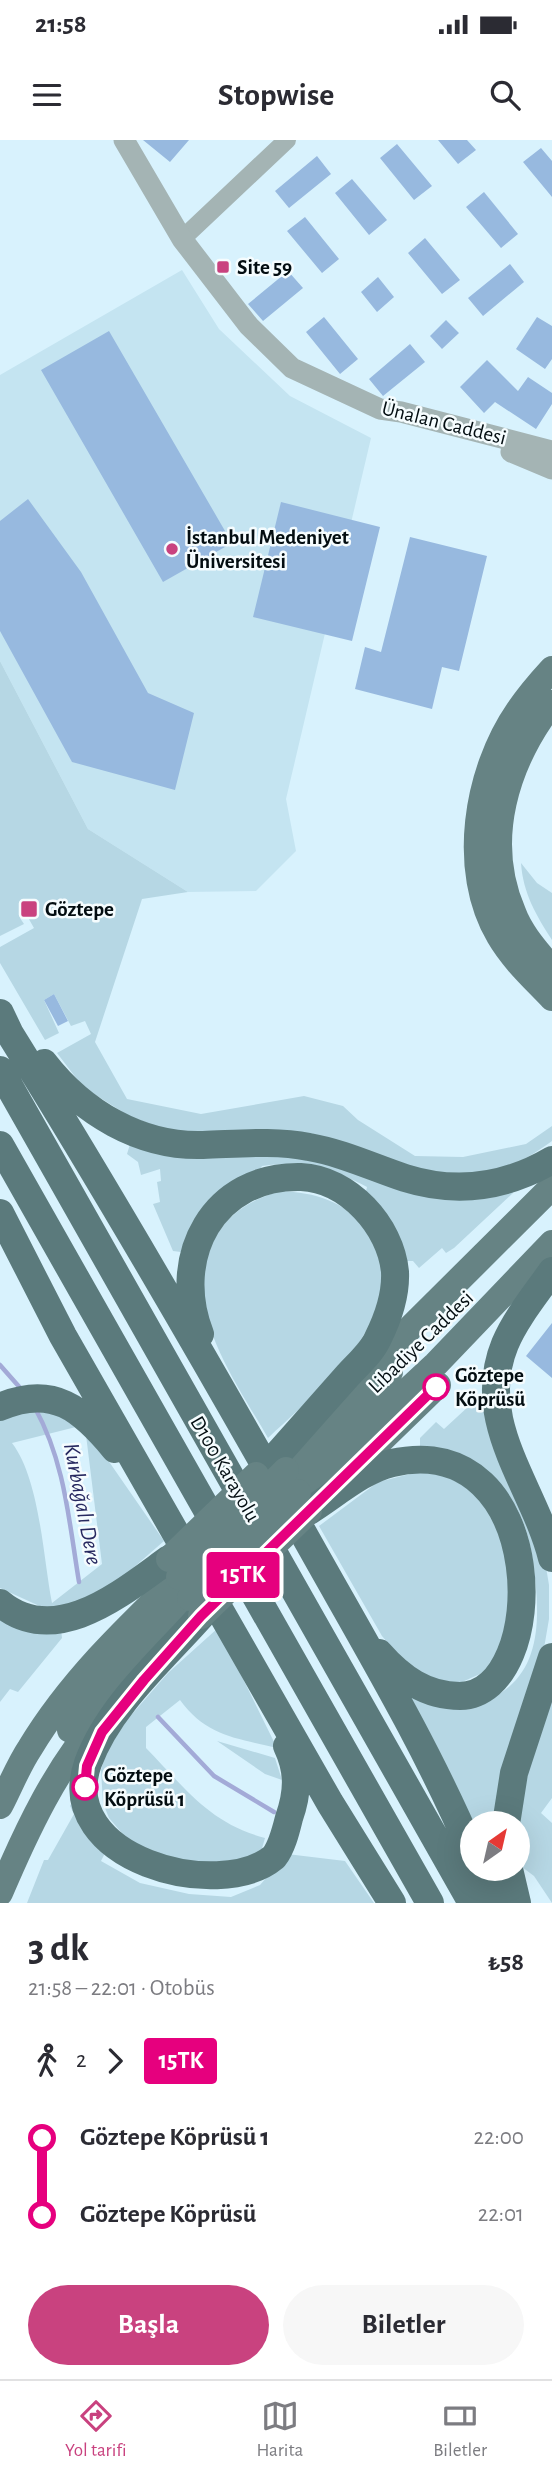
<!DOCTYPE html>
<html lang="tr">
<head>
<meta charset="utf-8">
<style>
  body { margin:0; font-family:"Alegreya Sans",sans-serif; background:#f7f7f7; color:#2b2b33; height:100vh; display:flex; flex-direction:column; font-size:26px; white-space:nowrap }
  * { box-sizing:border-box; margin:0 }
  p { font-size:23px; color:#7c7c81 }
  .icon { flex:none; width:38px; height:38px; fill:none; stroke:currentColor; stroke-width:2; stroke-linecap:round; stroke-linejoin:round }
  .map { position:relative; height:1763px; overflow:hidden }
  .side { display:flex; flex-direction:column; background:#fff; flex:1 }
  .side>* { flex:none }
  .badge { padding:0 14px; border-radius:5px; font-size:24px; line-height:46px }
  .needle { width:46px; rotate:34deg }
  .controls { position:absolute; left:460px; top:1671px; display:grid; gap:14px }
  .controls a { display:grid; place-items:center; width:70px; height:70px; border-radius:50%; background:#fff; box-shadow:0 7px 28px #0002; font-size:35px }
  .map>.badge { position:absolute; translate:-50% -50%; box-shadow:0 0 0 4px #fff }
  .legs { display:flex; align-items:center; gap:10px; height:77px; padding:0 28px; font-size:23px }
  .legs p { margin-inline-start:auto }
  .head { display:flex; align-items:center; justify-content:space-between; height:119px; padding:0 28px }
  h1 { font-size:38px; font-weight:700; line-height:52px }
  .button { display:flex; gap:14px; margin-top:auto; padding:14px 28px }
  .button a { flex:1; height:80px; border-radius:42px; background:#c9427f; color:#fff; font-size:28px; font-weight:700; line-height:80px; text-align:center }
  .button a+a { background:#f7f7f7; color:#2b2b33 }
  ul { padding:0 28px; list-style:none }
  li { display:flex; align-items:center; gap:24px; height:77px; font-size:26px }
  li i { display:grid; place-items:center; width:10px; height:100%; margin:0 9px; background:currentColor }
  li i::after { content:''; width:18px; height:18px; margin:-9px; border:5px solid; border-radius:50%; background:#fff }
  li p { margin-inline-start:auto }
  li:first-child i { background:linear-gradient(#0000 50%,currentColor 0) }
  li:last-child i { background:linear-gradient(currentColor 50%,#0000 0) }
  .status { display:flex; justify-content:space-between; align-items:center; height:49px; padding:0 35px; background:#fff; direction:ltr }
  .status svg { height:19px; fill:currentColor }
  header { display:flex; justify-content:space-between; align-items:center; height:91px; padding:0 28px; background:#fff; font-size:32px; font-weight:700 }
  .menu { display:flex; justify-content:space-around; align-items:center; height:98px; border-top:2px solid #e1e1e2; background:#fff; font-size:19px; color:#7c7c81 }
  .menu a { display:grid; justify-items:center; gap:4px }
  .menu .selected { color:#c9427f }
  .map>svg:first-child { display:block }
</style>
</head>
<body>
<div class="status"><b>21:58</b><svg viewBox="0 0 49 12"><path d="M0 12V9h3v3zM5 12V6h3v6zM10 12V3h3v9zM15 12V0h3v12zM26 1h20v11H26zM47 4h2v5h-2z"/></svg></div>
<header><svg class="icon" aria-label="menu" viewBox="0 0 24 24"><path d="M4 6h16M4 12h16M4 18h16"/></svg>Stopwise<svg class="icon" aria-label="search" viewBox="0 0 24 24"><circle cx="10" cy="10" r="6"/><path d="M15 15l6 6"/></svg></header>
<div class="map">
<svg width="552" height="1763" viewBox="0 0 552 1763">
  <rect width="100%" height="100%" fill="#d8f2fd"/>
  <!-- built -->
  <path fill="#c4e4f1" d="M182 130 219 189 290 256 371 298 286 659 296 711 256 751 188 752 88 689 0 521V235Z"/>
  <!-- green -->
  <path fill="#b6d7e4" d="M0 521 88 689 188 752 142 759 95 902 127 959 201 974 304 956 343 966 358 980 415 1016 463 1017 526 1004 552 986V1001C511 1031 492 1034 441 1036L174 993 129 976 83 947 57 913 91 894 85 881 71 886 54 854 44 860 59 893 45 900 0 823V807L34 788 26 774 20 778 24 784 0 796Z
    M521 723 537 743 552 753V800C536 775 523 753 521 723Z
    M131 1001 280 1012 512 1050 513 1053 454 1108 446 1113 442 1108 419 1128 413 1121H407L365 1056 367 1047C327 1026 306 1020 262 1026L257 1035 181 1112 173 1111 153 1064 160 1062 157 1042 161 1041 160 1029 141 1035 138 1022 127 1014Z
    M281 1051C315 1053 344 1060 365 1089 422 1168 320 1249 268 1298 234 1238 173 1158 219 1091 234 1069 256 1058 281 1051Z
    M470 1265 486 1268 544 1415 549 1445V1479L543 1514 494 1683H474L404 1555C428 1559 460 1571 483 1562 535 1542 540 1495 536 1447 532 1399 522 1356 480 1327 462 1314 441 1314 420 1311V1298L436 1282 444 1289Z
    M37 1268 84 1285 12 1303C40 1340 43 1417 52 1463L102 1424 85 1287 164 1401 101 1456 46 1469 0 1448V1278Z
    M422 1331 444 1335 484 1357 516 1438 498 1526 453 1546 408 1527 382 1496 319 1386 378 1342Z
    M0 1480 17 1488 61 1489 62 1498 18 1552 10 1549 0 1562Z
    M218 1488 277 1608C236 1598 206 1596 180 1560L146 1587V1608C185 1648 209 1683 265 1698L258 1722 191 1733 127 1699 109 1678 103 1663 101 1630 106 1613 126 1581 168 1533Z
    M552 1529V1658L541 1673 552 1683V1763L534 1736 518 1724V1684L513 1649Z
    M217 1601 275 1618 282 1640 265 1634Z
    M77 1653 105 1713 101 1721 140 1743 189 1754 231 1757 260 1745 287 1714 345 1721 374 1763H27L44 1720H48L74 1674 70 1666Z"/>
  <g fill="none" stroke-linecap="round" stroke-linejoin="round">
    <!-- stream -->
    <path stroke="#a3aad7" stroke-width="4.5" d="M0 1225 22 1250
      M35 1268C65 1322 69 1382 79 1442
      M158 1577 214 1636 274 1672"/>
  </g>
  <!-- building -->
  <path fill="#97b9df" d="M143 0H189L170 22Z
    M438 0H467L476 10 458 24Z
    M397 4 432 46 414 60 380 18Z
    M541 8 552 21V57L523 22Z
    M317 16 331 34 289 68 275 51Z
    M352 39 387 80 369 95 335 53Z
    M484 52 518 94 501 108 466 67Z
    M305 77 339 119 322 133 287 91Z
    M425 98 460 140 442 154 408 113Z
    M510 124 524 142 483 176 468 158Z
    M288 131 303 148 263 181 248 164Z
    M378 137 394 157 377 172 361 152Z
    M324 177 358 219 340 234 306 192Z
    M537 177 552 186V219L545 229 516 209Z
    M446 180 459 193 442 209 430 196Z
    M109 191 232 403 163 442 41 230Z
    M410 204 425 222 383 256 369 239Z
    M487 220 518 251 528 237 552 253V264L536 289 495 262 484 273 460 247Z
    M28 359 81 432 148 553 194 573 175 650 72 622 0 491V381Z
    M281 362 380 387 352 501 253 477Z
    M410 397 487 416 459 531 442 527 432 569 355 549 365 507 381 512Z
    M54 854 68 881 58 886 44 860Z
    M552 1183V1238L526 1216Z"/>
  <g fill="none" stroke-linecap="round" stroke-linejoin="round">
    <!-- minor -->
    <path stroke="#a4b4b4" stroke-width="18" d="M182 99 287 0"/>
    <!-- tertiary -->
    <path stroke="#a4b4b4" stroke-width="21" d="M124 0 182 99 249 186 292 228 380 269 401 272 552 311
      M511 312 552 329"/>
    <!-- primary -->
    <path stroke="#668384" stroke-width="26" d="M552 529C540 542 528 556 518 571 476 632 460 730 499 796 513 820 533 838 552 858
      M552 563C506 623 482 700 513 772 521 794 538 812 552 829
      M360 1238 552 1047
      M286 1330 390 1232
      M338 1342 438 1245
      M298 1352 436 1224 552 1103
      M70 1590 99 1552 190 1458
      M0 1666C10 1647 18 1626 30 1608 69 1543 124 1490 179 1437
      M0 1753C26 1692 57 1625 102 1576"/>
    <!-- trunk -->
    <path stroke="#5b7a7c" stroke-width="28" d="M0 873 10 894C112 1058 208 1224 302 1391 361 1497 425 1602 472 1713
      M44 923C82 972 140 1007 203 1005 238 1004 274 1000 309 1007 343 1013 372 1027 405 1038 456 1054 506 1047 552 1020
      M0 930 472 1763
      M0 1005 430 1763
      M0 1073 63 1196 330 1663 392 1763
      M552 1131C536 1154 516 1178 505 1204 473 1282 534 1346 552 1418
      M200 1194C170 1117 213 1035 301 1037 348 1039 391 1086 395 1132 396 1154 388 1178 378 1198 372 1212 358 1224 348 1235 324 1262 301 1288 277 1315
      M0 1267C53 1244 82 1269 115 1309
      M309 1371C335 1355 362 1330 392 1323 550 1287 552 1554 460 1556 426 1556 401 1538 379 1513
      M0 1463C56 1510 124 1451 169 1419
      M201 1476C161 1521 109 1566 88 1623 54 1719 219 1763 274 1717 282 1707 286 1690 289 1678 298 1652 299 1631 287 1606
      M506 1684 514 1633 552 1517
      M479 1729 494 1763
      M509 1729 517 1763"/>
    <!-- primary-bridge -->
    <path stroke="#668384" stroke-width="26" d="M169 1419 256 1335
      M179 1437 286 1330
      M190 1458 298 1352
      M201 1476 309 1371"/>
  </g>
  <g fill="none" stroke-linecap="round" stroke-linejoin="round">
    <!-- line-1 casing -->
    <g stroke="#fff" stroke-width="16">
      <path id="line-1" d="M85 1647 87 1626 102 1592 144 1540 201 1476 436 1247"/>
    </g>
    <!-- line-1 -->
    <use href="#line-1" stroke="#e6007e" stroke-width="10"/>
  </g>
  <!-- markers -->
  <g fill="#c9427f" stroke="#f5fcfe" stroke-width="2.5">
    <rect x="216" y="120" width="14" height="14" rx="3.5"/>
    <circle cx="172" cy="409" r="7"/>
    <rect x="20" y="760" width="18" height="18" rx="3.5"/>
  </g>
  <g fill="#fff" stroke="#e6007e" stroke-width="3.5">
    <circle cx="436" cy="1247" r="12"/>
    <circle cx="85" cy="1647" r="12"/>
  </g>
  <g text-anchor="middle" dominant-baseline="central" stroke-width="5" stroke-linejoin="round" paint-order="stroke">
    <!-- poi labels -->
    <g font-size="21" font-weight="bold" fill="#030d11" stroke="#f5fcfe" text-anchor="start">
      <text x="237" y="127">Site 59</text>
      <text x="186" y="397">İstanbul Medeniyet<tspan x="186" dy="24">Üniversitesi</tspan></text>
      <text x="45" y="769">Göztepe</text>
    </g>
    <!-- street labels -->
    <g font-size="21" fill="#030d11" stroke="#f5fcfe">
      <text transform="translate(444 283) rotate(14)">Ünalan Caddesi</text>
      <text transform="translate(421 1202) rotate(-44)">Libadiye Caddesi</text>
      <text transform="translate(225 1329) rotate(60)">D100 Karayolu</text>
    </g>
    <!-- stop labels -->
    <g font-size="21" font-weight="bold" fill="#030d11" stroke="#f5fcfe" text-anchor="start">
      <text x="455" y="1235">Göztepe<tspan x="455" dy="24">Köprüsü</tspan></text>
      <text x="104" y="1635">Göztepe<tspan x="104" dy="24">Köprüsü 1</tspan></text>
    </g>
    <!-- water labels -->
    <g font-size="23" font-style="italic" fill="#272960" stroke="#f5fcfe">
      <text transform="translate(82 1364) rotate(79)">Kurbağalı Dere</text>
    </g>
  </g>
</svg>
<div class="controls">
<a><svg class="needle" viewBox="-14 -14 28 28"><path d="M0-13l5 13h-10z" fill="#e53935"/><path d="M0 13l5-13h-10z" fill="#7c7c81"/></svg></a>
</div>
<b class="badge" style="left:243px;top:1435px;background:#e6007e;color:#fff">15TK</b>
</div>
<section class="side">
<div class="head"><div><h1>3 dk</h1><p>21:58 – 22:01 · Otobüs</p></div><b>₺58</b></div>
<div class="legs"><svg class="icon" aria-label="walk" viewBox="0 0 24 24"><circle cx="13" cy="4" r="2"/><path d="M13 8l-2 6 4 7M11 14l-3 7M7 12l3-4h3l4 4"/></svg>2<svg class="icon" aria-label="forward" viewBox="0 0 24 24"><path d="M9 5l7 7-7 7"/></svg><b class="badge" style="background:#e6007e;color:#fff">15TK</b></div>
<ul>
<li><i style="color:#e6007e"></i><b>Göztepe Köprüsü 1</b><p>22:00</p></li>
<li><i style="color:#e6007e"></i><b>Göztepe Köprüsü</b><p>22:01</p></li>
</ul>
<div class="button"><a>Başla</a><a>Biletler</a></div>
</section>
<nav class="menu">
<a class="selected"><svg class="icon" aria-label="directions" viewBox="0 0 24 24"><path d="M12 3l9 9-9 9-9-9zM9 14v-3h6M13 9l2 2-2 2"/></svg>Yol tarifi</a>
<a><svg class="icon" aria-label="map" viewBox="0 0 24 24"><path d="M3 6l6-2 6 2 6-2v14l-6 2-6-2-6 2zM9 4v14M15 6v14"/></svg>Harita</a>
<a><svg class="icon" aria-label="tickets" viewBox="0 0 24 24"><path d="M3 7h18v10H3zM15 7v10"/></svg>Biletler</a>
</nav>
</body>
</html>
